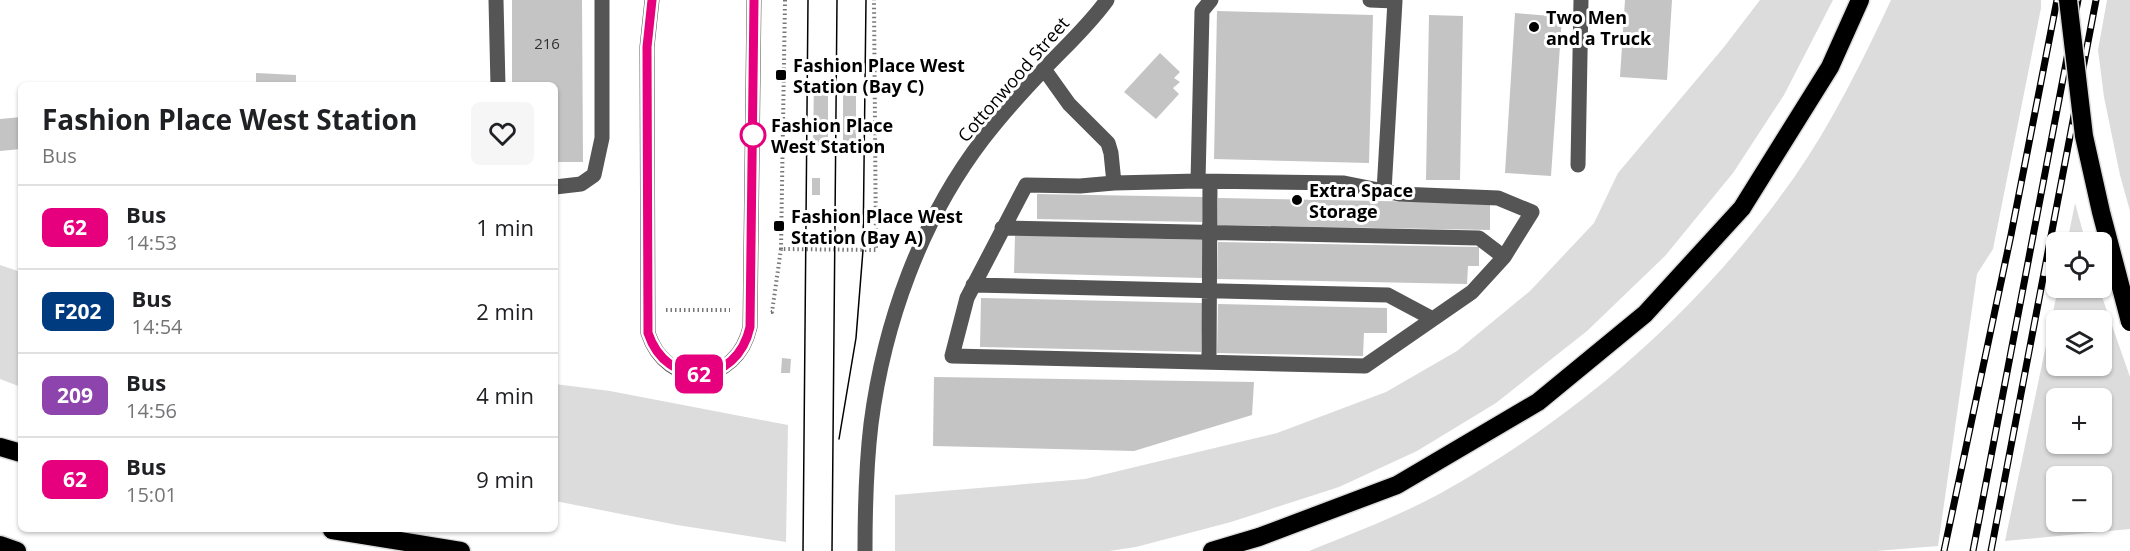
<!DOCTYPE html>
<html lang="en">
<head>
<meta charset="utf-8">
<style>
  body { margin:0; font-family:"Open Sans",sans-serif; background:#f6f6f6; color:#202124; height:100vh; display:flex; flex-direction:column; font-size:22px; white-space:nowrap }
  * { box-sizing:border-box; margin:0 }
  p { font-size:20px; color:#757577 }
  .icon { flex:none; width:33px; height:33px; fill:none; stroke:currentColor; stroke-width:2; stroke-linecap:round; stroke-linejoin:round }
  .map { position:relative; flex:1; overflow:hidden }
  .drawer { position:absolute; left:18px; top:82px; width:540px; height:450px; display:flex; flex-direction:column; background:#fff; border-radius:9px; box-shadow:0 2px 4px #0004 }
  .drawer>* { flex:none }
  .badge { padding:0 12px; border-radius:9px; font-size:21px; line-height:39px }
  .controls { position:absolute; left:2046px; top:232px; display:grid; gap:12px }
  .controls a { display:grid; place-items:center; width:66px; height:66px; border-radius:9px; background:#fff; box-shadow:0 2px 4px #0004; font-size:30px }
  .map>.badge { position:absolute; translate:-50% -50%; box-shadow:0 0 0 3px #fff }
  .round { display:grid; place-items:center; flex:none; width:63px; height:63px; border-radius:9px; background:#f6f6f6 }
  .summary { display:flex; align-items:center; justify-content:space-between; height:102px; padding:0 24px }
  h1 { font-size:28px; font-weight:700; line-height:45px }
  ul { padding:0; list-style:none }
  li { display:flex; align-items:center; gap:18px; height:84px; padding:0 24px; border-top:2px solid #e0e0e0 }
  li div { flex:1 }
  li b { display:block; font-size:22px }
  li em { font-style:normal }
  li .badge { min-width:66px; font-weight:700; text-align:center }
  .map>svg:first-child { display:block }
</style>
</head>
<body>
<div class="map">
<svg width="2130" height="551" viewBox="0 0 2130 551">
  <rect width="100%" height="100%" fill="#fff"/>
  <!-- green -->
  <path fill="#dcdcdc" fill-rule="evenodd" d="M1760 0H1833L1784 95 1733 173 1665 256 1587 331 1496 403 1417 451 1339 487 1231 522 1136 547 1109 551H895V495L1085 479 1277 433 1386 392 1457 351 1530 291 1594 223 1618 173 1724 47Z
    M1891 0H2041V8L1993 249 1977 274 1938 546 1876 551H1309C1353 533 1399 516 1441 493 1582 414 1700 310 1793 179 1832 123 1862 62 1891 0Z
    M2107 0H2130V211L2120 175 2104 97 2098 50Z
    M2075 203 2086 243H2067Z
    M0 265 21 272V387L0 379Z
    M2058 288H2099L2130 377V529L2005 541ZM2056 321H2102V366H2056ZM2056 399H2102V444H2056ZM2056 477H2102V522H2056Z
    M555 384 610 391 788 425 786 542 677 525 555 501Z"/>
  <!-- building -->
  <path fill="#c4c4c4" d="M512 0H582L583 162H555V86H512Z
    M1625 0H1672L1667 80 1620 77Z
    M1217 11 1373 15 1369 163 1214 159Z
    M1515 13 1562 17 1551 176 1505 173Z
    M1429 15 1463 16 1460 180H1426Z
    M1160 53 1180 72 1174 78 1180 82 1173 88 1179 94 1156 119 1124 92Z
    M256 73 296 75V86H256Z
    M814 81H828V146L813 145Z
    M843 82H856V146H843Z
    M21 117V149L0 151V119Z
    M812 178H820V195H812Z
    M1037 194 1203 197 1202 222 1037 219Z
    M1218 198 1490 203V230L1217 225Z
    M1015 235 1203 240 1202 278 1014 273Z
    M1218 242 1479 247V266H1468L1467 284 1217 279Z
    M981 298 1203 303 1201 352 980 347Z
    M1218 304 1387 308V333H1364L1363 356 1217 353Z
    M782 358 791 359 790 373H781Z
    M934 377 1254 382 1252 415 1134 451 933 446Z"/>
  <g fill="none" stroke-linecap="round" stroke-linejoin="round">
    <!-- highway casing -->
    <g stroke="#dbdbdb" stroke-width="21">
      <path id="highway" d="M0 447 21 453
        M332 530 461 551
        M0 545 17 551
        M1212 551 1259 537 1397 485 1538 402 1645 314 1742 208 1830 67 1860 0"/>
    </g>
    <!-- path -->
    <path stroke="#777" stroke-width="4" stroke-dasharray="1.5 3" stroke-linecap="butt" d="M781 249 785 0
      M666 310H730
      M771 312H772L781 249 876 250 874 0"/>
    <!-- minor -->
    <path stroke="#555" stroke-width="15" d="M496 0 498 86
      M652 0 647 47 648 333C667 391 737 386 750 327L754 0
      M1370 0 1395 1 1384 191
      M1044 69 1069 104 1108 143 1111 153 1114 183 1198 181 1344 183 1399 194 1498 198 1532 212 1504 257 1472 292 1365 366 952 356 967 298 1026 185 1080 186 1114 183
      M1578 165 1581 0
      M1198 181 1202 11 1211 0
      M555 187 581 184 594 175 602 138V0
      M1002 228 1479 238 1504 257
      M973 285 1388 295 1433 319
      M1209 362 1210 182
      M865 551C865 509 866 466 871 424 884 323 921 220 983 139 1002 114 1024 90 1046 67 1067 45 1089 25 1107 0"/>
    <!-- highway -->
    <use href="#highway" stroke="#000" stroke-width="18"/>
    <!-- tram -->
    <path stroke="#000" stroke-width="1.5" d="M839 439 856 338 863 250 866 0
      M803 551 808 0
      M832 551 837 0"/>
    <!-- rail casing -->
    <g stroke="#000" stroke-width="7">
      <path id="rail" d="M1944 551 2011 235 2057 0
        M1973 551 2078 0
        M1991 551 2096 0"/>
    </g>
    <!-- rail -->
    <use href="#rail" stroke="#fff" stroke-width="4.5" stroke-dasharray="14" stroke-linecap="butt"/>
    <!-- highway-bridge casing -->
    <g stroke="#dbdbdb" stroke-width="21" stroke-linecap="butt">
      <path id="highway-bridge" d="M2068 0 2084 136 2101 212 2130 322"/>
    </g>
    <!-- highway-bridge -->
    <use href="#highway-bridge" stroke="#000" stroke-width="18"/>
  </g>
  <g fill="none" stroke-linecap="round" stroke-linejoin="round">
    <!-- line casing -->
    <g stroke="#fff" stroke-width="14">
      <path id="line" d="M652 0 647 47 648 333C667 390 737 386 750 327L754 0"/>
    </g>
    <!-- line -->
    <use href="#line" stroke="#e6007e" stroke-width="9"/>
  </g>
  <!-- markers -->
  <g fill="#000" stroke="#fff" stroke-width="2">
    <circle cx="1534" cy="27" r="6"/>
    <rect x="775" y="69" width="12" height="12" rx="3"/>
    <circle cx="1297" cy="200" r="6"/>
    <rect x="773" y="220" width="12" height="12" rx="3"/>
  </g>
  <circle fill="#fff" stroke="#e6007e" stroke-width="3" cx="753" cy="135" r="12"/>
  <g text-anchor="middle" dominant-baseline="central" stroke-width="6" stroke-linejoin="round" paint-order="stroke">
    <!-- number labels -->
    <g font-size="15" fill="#313131">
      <text x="547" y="43">216</text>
    </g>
    <!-- poi labels -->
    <g font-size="18" font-weight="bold" fill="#000" stroke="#fff" text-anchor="start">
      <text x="1546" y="17">Two Men<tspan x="1546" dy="21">and a Truck</tspan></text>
      <text x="793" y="65">Fashion Place West<tspan x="793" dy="21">Station (Bay C)</tspan></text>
      <text x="1309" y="190">Extra Space<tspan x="1309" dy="21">Storage</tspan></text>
      <text x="791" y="216">Fashion Place West<tspan x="791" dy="21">Station (Bay A)</tspan></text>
    </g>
    <!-- street labels -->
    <g font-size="18" fill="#000" stroke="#fff">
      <text transform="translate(1013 79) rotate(-49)">Cottonwood Street</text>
    </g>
    <!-- stop labels -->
    <g font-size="18" font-weight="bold" fill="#000" stroke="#fff" text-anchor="start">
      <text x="771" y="125">Fashion Place<tspan x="771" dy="21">West Station</tspan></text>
    </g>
  </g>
</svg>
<div class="controls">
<a><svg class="icon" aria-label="locate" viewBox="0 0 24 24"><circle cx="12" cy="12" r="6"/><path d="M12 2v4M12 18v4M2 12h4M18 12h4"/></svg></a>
<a><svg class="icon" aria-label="layers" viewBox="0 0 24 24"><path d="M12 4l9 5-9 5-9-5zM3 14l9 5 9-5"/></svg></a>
<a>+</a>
<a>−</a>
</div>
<b class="badge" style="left:699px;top:374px;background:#e6007e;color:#fff">62</b>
<section class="drawer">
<div class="summary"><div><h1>Fashion Place West Station</h1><p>Bus</p></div><a class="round"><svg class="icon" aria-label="heart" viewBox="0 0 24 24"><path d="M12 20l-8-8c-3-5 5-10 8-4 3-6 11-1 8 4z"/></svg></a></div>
<ul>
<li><span class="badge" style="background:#e6007e;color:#fff">62</span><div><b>Bus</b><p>14:53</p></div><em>1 min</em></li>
<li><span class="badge" style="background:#003b80;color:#fff">F202</span><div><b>Bus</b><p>14:54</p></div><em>2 min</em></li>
<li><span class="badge" style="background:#8e44ad;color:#fff">209</span><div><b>Bus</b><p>14:56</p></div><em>4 min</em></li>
<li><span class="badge" style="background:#e6007e;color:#fff">62</span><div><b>Bus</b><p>15:01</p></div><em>9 min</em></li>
</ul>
</section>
</div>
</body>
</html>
